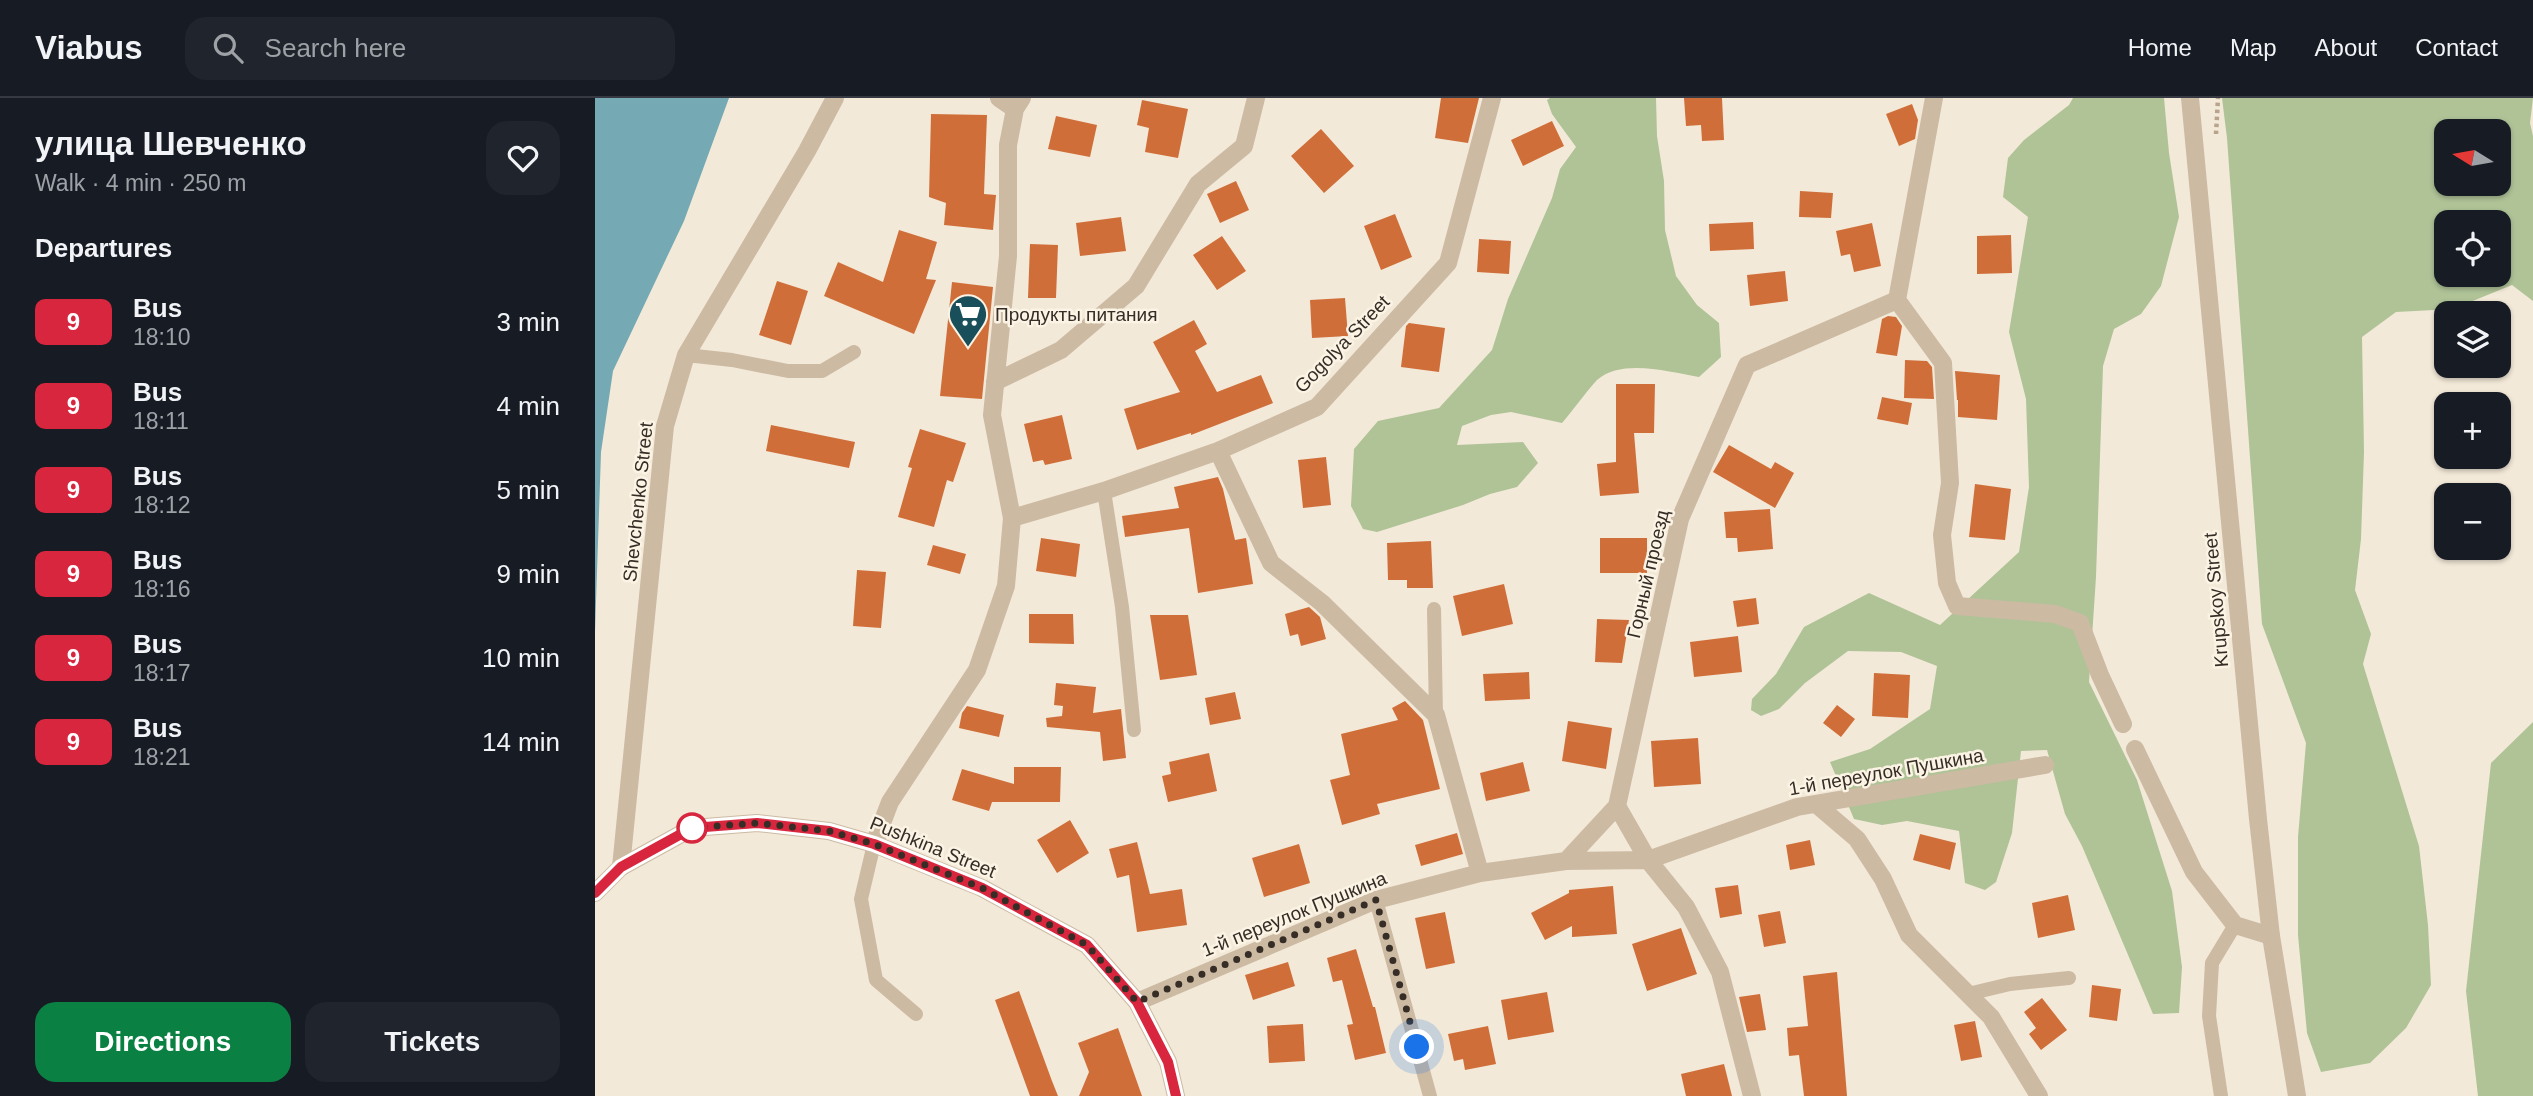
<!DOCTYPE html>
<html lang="en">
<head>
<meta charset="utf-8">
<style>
  body { margin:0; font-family:Arial,sans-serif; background:#20242c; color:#f1f3f6; height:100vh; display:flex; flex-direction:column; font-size:26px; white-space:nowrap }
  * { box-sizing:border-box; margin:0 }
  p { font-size:23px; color:#9ea1a6 }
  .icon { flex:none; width:38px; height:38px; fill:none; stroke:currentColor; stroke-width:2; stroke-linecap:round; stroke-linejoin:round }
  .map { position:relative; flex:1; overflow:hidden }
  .details { display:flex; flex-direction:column; background:#171b24; width:595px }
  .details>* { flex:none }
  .badge { padding:0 14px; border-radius:10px; font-size:24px; line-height:46px }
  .needle { width:46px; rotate:281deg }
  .fabs { position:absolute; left:1839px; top:21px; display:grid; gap:14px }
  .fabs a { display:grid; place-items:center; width:77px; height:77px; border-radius:14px; background:#171b24; box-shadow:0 2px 5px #0004; font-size:35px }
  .you { position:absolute; width:35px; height:35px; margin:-18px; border:5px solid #fff; border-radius:50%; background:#1a73e8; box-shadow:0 0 0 10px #1a73e833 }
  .map>.badge { position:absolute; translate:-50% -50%; box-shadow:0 0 0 4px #fff }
  h2 { padding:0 35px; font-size:26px; line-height:63px }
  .round { display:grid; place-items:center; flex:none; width:74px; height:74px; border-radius:21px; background:#20242c }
  .summary { display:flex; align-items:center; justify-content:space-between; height:119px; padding:0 35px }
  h1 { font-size:33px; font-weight:600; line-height:52px }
  .primary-button { display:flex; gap:14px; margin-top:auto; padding:14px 35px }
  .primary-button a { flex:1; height:80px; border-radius:21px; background:#0b8043; color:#fff; font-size:28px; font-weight:600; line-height:80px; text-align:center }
  .primary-button a+a { background:#20242c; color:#f1f3f6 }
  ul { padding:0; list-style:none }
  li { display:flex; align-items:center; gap:21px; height:84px; padding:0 35px }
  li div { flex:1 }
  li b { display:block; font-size:26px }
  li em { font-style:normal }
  li .badge { min-width:77px; font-weight:700; text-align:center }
  header { display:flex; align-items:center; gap:42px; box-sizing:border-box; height:98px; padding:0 35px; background:#171b24; border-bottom:2px solid #363941 }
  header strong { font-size:33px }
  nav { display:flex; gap:38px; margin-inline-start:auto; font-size:24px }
  .search { width:490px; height:63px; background:#20242c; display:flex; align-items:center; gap:18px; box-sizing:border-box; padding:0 24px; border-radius:21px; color:#9ea1a6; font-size:26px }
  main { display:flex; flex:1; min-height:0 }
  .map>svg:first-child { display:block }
</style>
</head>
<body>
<header>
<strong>Viabus</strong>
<div class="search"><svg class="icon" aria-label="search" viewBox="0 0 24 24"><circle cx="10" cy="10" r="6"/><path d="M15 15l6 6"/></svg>Search here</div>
<nav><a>Home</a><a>Map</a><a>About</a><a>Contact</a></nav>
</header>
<main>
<section class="details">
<div class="summary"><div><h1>улица Шевченко</h1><p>Walk · 4 min · 250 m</p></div><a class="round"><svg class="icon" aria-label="heart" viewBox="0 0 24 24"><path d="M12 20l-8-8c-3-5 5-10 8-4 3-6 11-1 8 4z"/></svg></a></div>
<h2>Departures</h2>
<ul>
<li><span class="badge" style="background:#d7263d;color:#fff">9</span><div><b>Bus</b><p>18:10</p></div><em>3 min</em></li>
<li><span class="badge" style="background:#d7263d;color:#fff">9</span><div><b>Bus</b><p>18:11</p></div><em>4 min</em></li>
<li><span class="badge" style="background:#d7263d;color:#fff">9</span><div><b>Bus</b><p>18:12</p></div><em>5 min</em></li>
<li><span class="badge" style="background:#d7263d;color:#fff">9</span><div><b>Bus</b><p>18:16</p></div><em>9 min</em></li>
<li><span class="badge" style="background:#d7263d;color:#fff">9</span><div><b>Bus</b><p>18:17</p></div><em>10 min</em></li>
<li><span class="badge" style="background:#d7263d;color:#fff">9</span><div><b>Bus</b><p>18:21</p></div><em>14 min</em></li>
</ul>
<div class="primary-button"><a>Directions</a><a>Tickets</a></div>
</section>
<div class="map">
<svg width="1938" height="998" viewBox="0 0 1938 998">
  <rect width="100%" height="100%" fill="#f3e9d8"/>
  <!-- green -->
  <path fill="#afc397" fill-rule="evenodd" d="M955 0H1061L1062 38 1069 83 1070 132 1081 178 1102 207 1124 225 1126 259 1104 279C1074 274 1027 260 1002 282 990 295 979 311 967 325L916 314 896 317 867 328 862 347 928 344 943 365 922 389 895 396 868 407 782 434 768 431 756 408 759 351 783 323 844 310 897 252 913 201 957 100 965 71 981 49 957 16 952 2Z
    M1478 0H1569L1574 55 1584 119 1566 188 1546 216 1519 231 1508 268 1501 479 1494 584 1542 682 1577 793 1587 869 1584 915 1558 916 1487 748 1470 716 1452 652 1426 653 1417 735 1401 784 1390 792 1370 785 1364 733 1312 723 1287 727 1259 721 1235 664 1275 651 1335 611 1342 568 1306 554 1253 553 1210 585 1184 611 1166 618 1156 612 1157 601 1181 576 1209 529 1274 495 1345 527 1424 454 1434 389 1431 301 1414 234 1433 119 1408 99 1413 60 1429 42 1474 7Z
    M1627 0H1938L1935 25 1938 38V203L1917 187 1858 211 1801 214 1767 239 1769 354 1766 441 1760 492 1776 536 1768 566 1824 748 1833 827 1836 887 1811 930 1775 965 1726 974 1712 935 1703 837V739L1711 645 1667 526 1632 40ZM1852 33H1904V86H1852ZM1852 124H1904V177H1852Z
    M1938 624V998H1883L1871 893 1896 665Z"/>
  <!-- water -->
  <path fill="#75a9b3" d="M0 0H134L89 123 18 273 6 354 0 534Z"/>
  <!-- building -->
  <path fill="#d06e39" d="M846 0H884L873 45 840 40Z
    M1089 0H1127L1129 42 1107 43 1106 27 1091 28Z
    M547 2 593 11 583 60 550 54 554 30 542 27Z
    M1317 6 1323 22 1320 41 1304 48 1291 16Z
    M336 16 392 17 389 96 401 97 398 132 349 127 351 105 334 99Z
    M461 18 502 27 495 59 453 51Z
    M957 23 969 48 928 68 916 42Z
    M726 31 759 68 729 95 696 58Z
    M641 83 654 112 625 125 612 96Z
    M1205 93 1238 95 1236 120 1204 119Z
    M800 116 817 159 786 172 769 128Z
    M526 119 531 153 485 158 481 125Z
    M1158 124 1159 151 1115 153 1114 126Z
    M1277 125 1286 168 1259 174 1255 156 1246 158 1241 133Z
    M304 132 342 144 331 181 341 182 319 236 229 198 243 164 288 184Z
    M1416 137 1417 175 1382 176V138Z
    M627 138 651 173 622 192 598 157Z
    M884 141 916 143 914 176 882 174Z
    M435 146 463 147 461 200H433Z
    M1190 173 1193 203 1155 208 1152 177Z
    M182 183 213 193 196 247 164 237Z
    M357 184 398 189 387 301 345 298Z
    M750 200 753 238 717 240 715 202Z
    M1293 218 1301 219 1307 228 1302 258 1281 255 1287 221Z
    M599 222 612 246 600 253 622 294 666 277 678 305 596 337V335L542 352 529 311 585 294 558 244Z
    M814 225 850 230 844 274 806 269 811 228Z
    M1310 262 1332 263 1337 269 1339 301 1309 300Z
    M1360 273 1405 277 1402 322 1363 319V302H1362Z
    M1021 286H1060L1059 335H1039L1044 395 1005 398 1002 366 1021 364Z
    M1287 299 1317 305 1313 327 1282 321Z
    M467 317 477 361 450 367 448 362 438 364 429 326Z
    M176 327 260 344 254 370 171 353Z
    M325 331 371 345 358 384 352 382 339 429 303 419 317 370 313 369Z
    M1134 347 1176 371 1180 364 1199 375 1180 410 1118 374Z
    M731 359 736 407 708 410 703 362Z
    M623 379 628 391 640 442 651 440 658 486 603 495 594 430 530 439 527 418 584 410 579 389Z
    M1380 386 1416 391 1410 442 1374 439Z
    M1175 411 1178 451 1143 454 1142 440H1131L1129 414Z
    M446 440 485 446 481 479 441 473Z
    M1005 440H1052V475H1005Z
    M836 443 838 490H812V482H793L792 445Z
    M338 447 371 456 365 476 332 467Z
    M262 472 291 474 286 530 258 528Z
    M909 486 918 526 867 538 858 498Z
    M1161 500 1164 526 1142 529 1138 503Z
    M714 509 725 519 731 541 706 548 703 536 695 538 690 516Z
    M434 516H478L479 546 434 545Z
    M555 517H593L602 577 565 582Z
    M1002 521 1034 522 1027 565 1000 564Z
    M1143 538 1147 574 1099 579 1095 544Z
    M934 574 935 601 890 603 888 576Z
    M1279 575 1315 577 1313 620 1277 618Z
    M461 585 501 589 498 615 526 611 531 660 508 663 505 634 452 629 451 620 467 618 468 608 459 607Z
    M640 594 646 621 615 627 610 600Z
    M810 603 828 622 845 691 782 706 785 716 747 727 735 682 755 677 746 636 803 622 797 610Z
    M1242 607 1260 621 1246 639 1228 625Z
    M372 608 409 617 404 639 364 630 367 615Z
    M973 623 1017 630 1011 671 967 663Z
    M1103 640 1106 686 1059 689 1056 643Z
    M614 655 622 693 573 704 567 678 576 676 574 664Z
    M928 664 935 693 891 703 885 675Z
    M419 669H466L465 704H397L394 713 357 702 367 671 419 686Z
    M475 722 494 755 462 775 442 742Z
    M862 735 868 756 826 768 820 747Z
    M1325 736 1361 745 1355 772 1318 762Z
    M1215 742 1220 767 1195 772 1191 747Z
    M542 744 555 796 587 791 592 827 542 834 534 777 522 780 514 751Z
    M704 746 715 785 669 799 657 760Z
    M1143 787 1147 816 1125 820 1120 790Z
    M1018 788 1022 836 977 839V828L950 842 936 815 974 795V792Z
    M1473 797 1480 832 1443 840 1437 805Z
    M1185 813 1191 845 1169 849 1163 817Z
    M850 814 860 865 831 871 820 820Z
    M1086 830 1102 876 1052 893 1037 846Z
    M761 851 778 909H780L791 955 760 962 752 927 758 926 747 882 738 884 732 860Z
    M693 864 700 888 658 902 650 877Z
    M1242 874 1252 998H1209L1204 957 1194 958 1192 930 1213 928 1208 878Z
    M1497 887 1526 891 1522 923 1494 919Z
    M424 893 457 983 463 998H435L400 902Z
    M952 894 959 934 913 942 906 902Z
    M1165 896 1171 932 1152 934 1144 899Z
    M1447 900 1472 932 1446 952 1434 936 1441 930 1429 914Z
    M1380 923 1387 959 1366 963 1359 927Z
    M708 926 710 963 674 965 672 928Z
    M893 928 901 966 870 972 868 961 859 963 853 936Z
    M523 930 547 998H484L494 974 483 945Z
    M1129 966 1137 998H1091L1086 976Z"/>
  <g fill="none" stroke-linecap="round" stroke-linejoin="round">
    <!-- path -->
    <path stroke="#b8a48d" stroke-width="4.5" stroke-dasharray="3.5 3.5" stroke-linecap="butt" d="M1621 36 1623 0"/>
    <!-- service -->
    <path stroke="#ccbaa3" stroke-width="14" d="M91 257 137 262 193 273H227L259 254
      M509 393 527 509 539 632
      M839 511 841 617
      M279 746 266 801 281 882 321 916
      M781 802 835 998
      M1373 896 1415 886 1474 880
      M1626 998 1614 918 1617 865 1640 827"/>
    <!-- minor -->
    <path stroke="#ccbaa3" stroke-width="18" d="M404 0 420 11
      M1302 202 1348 265 1355 385 1347 437 1352 485 1362 508 1460 516 1485 525 1505 577 1528 626
      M400 284 466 252 541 188 603 86 649 48 661 0
      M623 353 676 465 727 505 841 617 885 775
      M417 420 509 393 623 353 722 309 853 165 897 0
      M1540 651 1599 774 1640 827 1676 838
      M1221 706 1262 741 1288 781 1314 837 1396 919 1444 998
      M279 746 295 704 382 572 411 488 417 420 397 317 413 158V47L420 11 427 0
      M971 763 1022 708
      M26 769 70 328 91 257 212 53 240 0
      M542 904 781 802 885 775 971 763 1053 762 1202 709 1450 667
      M1157 998 1125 874 1091 809 1053 762 1022 708 1085 421 1152 267 1302 202 1339 0"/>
    <!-- tertiary -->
    <path stroke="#ccbaa3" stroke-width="18" d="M1595 0 1663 721 1676 838 1702 998
      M0 795 26 769 97 730 162 725 234 733 279 746 387 790 492 847 542 904 573 964 581 998"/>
  </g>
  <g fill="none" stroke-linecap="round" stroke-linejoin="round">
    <!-- line casing -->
    <g stroke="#fff" stroke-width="16">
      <path id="line" d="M0 795 26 769 97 730 162 725 234 733 279 746 387 790 492 847 542 904 573 964 581 998"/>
    </g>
    <!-- line -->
    <use href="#line" stroke="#d7263d" stroke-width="10"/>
    <!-- walk -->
    <path stroke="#362d26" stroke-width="7" stroke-dasharray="0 12.6" d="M97 730 162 725 234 733 279 746 387 790 492 847 542 904 781 802 822 949"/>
  </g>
  <!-- icons -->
  <defs>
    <g id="supermarket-pin" transform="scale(2.0125)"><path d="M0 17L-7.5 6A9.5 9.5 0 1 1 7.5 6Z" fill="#184f5b" stroke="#fbf3e4"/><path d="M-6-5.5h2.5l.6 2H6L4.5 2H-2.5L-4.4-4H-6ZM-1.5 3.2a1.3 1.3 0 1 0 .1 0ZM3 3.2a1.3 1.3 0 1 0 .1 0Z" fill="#fff"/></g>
  </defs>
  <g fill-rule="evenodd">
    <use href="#supermarket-pin" x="373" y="216"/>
  </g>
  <!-- markers -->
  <circle fill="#fff" stroke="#d7263d" stroke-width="3.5" cx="97" cy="730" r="14"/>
  <g text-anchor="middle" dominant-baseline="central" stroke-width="5" stroke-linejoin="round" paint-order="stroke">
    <!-- poi labels -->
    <g font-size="19" fill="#362d26" stroke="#fbf3e4" text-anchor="start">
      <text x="400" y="216">Продукты питания</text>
    </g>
    <!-- street labels -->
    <g font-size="19" fill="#362d26" stroke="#fbf3e4">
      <text transform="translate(747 246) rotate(-46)">Gogolya Street</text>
      <text transform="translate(43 404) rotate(-84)">Shevchenko Street</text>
      <text transform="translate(1053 476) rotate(-77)">Горный проезд</text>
      <text transform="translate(1621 502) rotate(-95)">Krupskoy Street</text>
      <text transform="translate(1291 674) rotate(-10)">1-й переулок Пушкина</text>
      <text transform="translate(338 749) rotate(22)">Pushkina Street</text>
      <text transform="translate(699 816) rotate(-22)">1-й переулок Пушкина</text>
    </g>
  </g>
</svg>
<div class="fabs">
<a><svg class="needle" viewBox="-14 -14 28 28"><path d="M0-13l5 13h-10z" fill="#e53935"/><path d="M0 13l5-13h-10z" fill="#9ea1a6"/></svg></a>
<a><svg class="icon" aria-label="locate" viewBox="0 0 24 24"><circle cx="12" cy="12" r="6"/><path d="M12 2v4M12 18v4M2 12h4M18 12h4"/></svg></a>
<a><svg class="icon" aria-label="layers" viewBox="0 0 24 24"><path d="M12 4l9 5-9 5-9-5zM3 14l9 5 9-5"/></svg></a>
<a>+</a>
<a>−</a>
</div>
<div class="you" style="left:822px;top:949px"></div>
</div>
</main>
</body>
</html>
